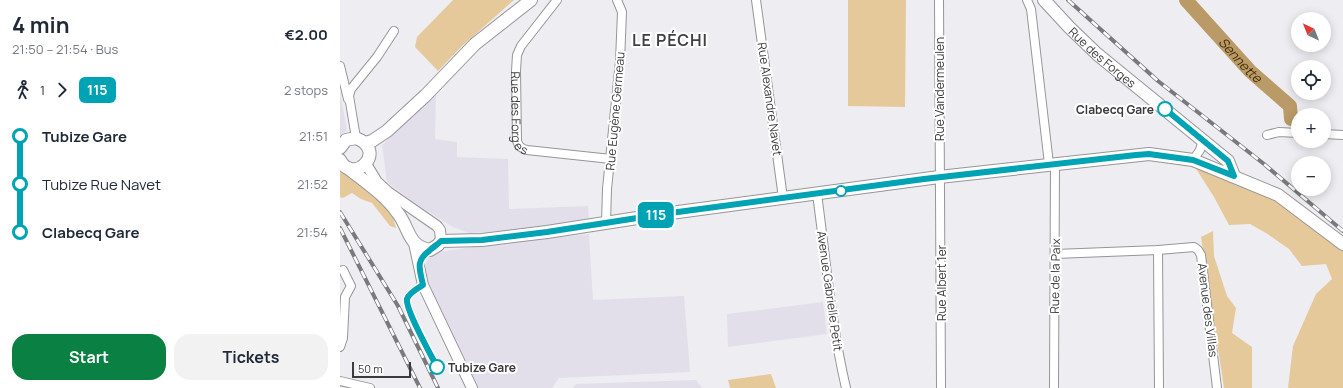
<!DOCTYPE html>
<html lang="en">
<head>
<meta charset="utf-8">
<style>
  body { margin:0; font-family:Manrope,sans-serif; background:#f2f2f3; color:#1f2937; height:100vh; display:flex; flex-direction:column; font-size:15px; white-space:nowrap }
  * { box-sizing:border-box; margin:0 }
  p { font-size:13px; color:#747a83 }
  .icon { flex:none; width:22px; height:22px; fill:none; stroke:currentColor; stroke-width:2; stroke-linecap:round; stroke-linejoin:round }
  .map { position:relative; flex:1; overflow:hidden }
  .drawer { display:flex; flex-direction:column; background:#fff; width:340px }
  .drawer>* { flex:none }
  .badge { padding:0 8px; border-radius:6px; font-size:14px; line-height:26px }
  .needle { width:26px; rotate:317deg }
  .tools { position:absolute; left:951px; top:12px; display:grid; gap:8px }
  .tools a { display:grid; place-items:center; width:40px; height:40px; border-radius:50%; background:#fff; box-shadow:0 2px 10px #0003; font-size:20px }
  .scale { position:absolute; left:12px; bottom:10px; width:59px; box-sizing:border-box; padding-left:4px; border:2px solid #3b3b3d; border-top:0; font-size:11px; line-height:14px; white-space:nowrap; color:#3b3b3d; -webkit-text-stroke:3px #fff; paint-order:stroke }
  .map>.badge { position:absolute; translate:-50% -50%; box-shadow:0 0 0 2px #fff }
  .legs { display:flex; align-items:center; gap:6px; height:44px; padding:0 12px; font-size:13px }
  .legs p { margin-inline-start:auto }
  .overview { display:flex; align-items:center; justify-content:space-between; height:68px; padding:0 12px }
  h1 { font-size:22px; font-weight:700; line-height:30px }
  .cta { display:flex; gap:8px; margin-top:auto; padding:8px 12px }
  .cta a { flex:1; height:46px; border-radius:16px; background:#0b8043; color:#fff; font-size:16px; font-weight:700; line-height:46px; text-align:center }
  .cta a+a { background:#f2f2f3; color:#1f2937 }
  ul { padding:0 12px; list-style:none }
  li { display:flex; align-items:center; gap:14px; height:48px; font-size:15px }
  li i { display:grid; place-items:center; width:6px; height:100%; margin:0 5px; background:currentColor }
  li i::after { content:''; width:10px; height:10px; margin:-5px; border:3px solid; border-radius:50%; background:#fff }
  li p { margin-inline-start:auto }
  li:first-child i { background:linear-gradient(#0000 50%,currentColor 0) }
  li:last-child i { background:linear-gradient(currentColor 50%,#0000 0) }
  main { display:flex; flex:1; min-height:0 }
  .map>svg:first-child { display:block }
</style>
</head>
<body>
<main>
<section class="drawer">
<div class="overview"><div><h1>4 min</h1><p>21:50 – 21:54 · Bus</p></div><b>€2.00</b></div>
<div class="legs"><svg class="icon" aria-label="walk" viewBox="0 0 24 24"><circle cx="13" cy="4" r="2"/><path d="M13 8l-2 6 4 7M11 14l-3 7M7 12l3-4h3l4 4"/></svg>1<svg class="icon" aria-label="forward" viewBox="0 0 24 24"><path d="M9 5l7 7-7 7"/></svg><b class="badge" style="background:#00a3b4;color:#fff">115</b><p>2 stops</p></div>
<ul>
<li><i style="color:#00a3b4"></i><b>Tubize Gare</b><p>21:51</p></li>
<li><i style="color:#00a3b4"></i><span>Tubize Rue Navet</span><p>21:52</p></li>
<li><i style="color:#00a3b4"></i><b>Clabecq Gare</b><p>21:54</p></li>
</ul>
<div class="cta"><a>Start</a><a>Tickets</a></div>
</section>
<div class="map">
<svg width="1003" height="388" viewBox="0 0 1003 388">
  <rect width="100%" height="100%" fill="#eeedf1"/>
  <!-- built -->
  <path fill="#e2dfeb" d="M0 92 7 130 0 136Z
    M96 92 95 139 117 142V157L168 159 169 209 248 206 249 220 171 231 129 233 113 227 76 204 47 182 42 145Z
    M249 234 253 300 344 296 350 372 219 378 212 388H134L89 283 85 266 88 257 99 252 154 244Z
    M483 302 487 334 388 347 387 314Z
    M356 380 362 388H233L236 384Z"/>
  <!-- green -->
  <path fill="#e5c99b" d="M113 0H174L122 46 98 71 75 47 77 37Z
    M508 0H566L565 107 508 106Z
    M853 164 917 192 948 208 1003 251V388H948L953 346 976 294 992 279 986 264 962 266 949 249 926 233 910 224 889 225 874 197Z
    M0 172 11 176 51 211 56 228 50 226 32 203 21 199 12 193 3 198 0 197Z
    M873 231 874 256 887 296 896 308 892 333 912 347V388H884L861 237Z
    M431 374 436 388H390L388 380Z"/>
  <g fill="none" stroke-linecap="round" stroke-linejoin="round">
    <!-- river -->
    <path stroke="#ba9a67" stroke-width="14" id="s1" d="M846 0 910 71 950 106 951 119"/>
    <!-- minor casing -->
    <g stroke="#969599" stroke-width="10">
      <g id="minor">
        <path id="s2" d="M217 0 181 46 177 55 176 71 177 141C179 147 181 148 187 150L271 159"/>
        <path d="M416 0 443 198"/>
        <path d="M599 0 601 388"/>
        <path d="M687 0 691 9 709 164"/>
        <path d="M0 66 8 99"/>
        <path d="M984 134 1003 135"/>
        <path d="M927 135 939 132 958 133"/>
        <path d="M16 138 9 96 11 89 37 57 54 31"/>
        <path d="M853 160 860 150 863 140"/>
        <path d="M477 194C486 259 491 324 506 388"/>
        <path d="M266 223 267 189 280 61 282 12 277 0"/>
        <path d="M818 250 819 388"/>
        <path d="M715 254 818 250 854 247 858 250 861 255 877 388"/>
        <path d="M0 347 3 338 5 297 11 286 3 270"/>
        <path d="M0 381 30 388"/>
        <path d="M714 388 715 164"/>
      </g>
    </g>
    <!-- tertiary casing -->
    <g stroke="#969599" stroke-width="12">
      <path id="tertiary" d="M26 164 37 182 48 192 97 226 100 230 101 241
        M74 243 83 285 132 388"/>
    </g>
    <!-- secondary casing -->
    <g stroke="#969599" stroke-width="14">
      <g id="secondary">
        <path id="s3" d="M704 0 729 27 757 54 888 161 894 176"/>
        <path d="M26 143 32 141 47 131 86 95 135 44 191 0"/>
        <path d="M0 148 6 140 16 138C49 151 13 186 0 160"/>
        <path d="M8 168C24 181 44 194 57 212 70 228 67 246 90 250L98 245 101 241 142 240 207 232 323 214 599 177 809 154 853 160 938 195 1003 244"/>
      </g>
    </g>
    <!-- minor -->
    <use href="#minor" stroke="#fff" stroke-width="8"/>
    <!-- tertiary -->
    <use href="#tertiary" stroke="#fff" stroke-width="10"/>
    <!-- secondary -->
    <use href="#secondary" stroke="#fff" stroke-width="12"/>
    <!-- rail casing -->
    <g stroke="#7a797c" stroke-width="4">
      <path id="rail" d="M728 0 818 81 924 164 1003 231
        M0 212 58 306 98 388
        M0 228 80 388"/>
    </g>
    <!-- rail -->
    <use href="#rail" stroke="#fff" stroke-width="2.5" stroke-dasharray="8" stroke-linecap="butt"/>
  </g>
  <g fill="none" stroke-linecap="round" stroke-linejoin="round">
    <!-- line-1 casing -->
    <g stroke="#fff" stroke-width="9">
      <path id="line-1" d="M97 367C91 355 65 309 67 299 69 293 78 288 83 285 80 270 75 261 89 251 93 247 97 245 101 241L142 240 207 232 323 214 584 179 796 155 809 154 853 160 894 176 888 161 825 109"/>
    </g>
    <!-- line-1 -->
    <use href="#line-1" stroke="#00a3b4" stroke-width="6"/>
  </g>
  <!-- markers -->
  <g fill="#fff" stroke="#00a3b4" stroke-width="2">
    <circle cx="825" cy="109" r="7"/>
    <circle cx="501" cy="191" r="5"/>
    <circle cx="97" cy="367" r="7"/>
  </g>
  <g text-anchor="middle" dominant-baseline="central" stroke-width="4" stroke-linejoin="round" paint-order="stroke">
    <!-- street labels -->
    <g font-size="12" fill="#3b3b3d" stroke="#fff">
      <text stroke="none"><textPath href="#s3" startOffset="82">Rue des Forges</textPath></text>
      <text transform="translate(599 89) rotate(-90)">Rue Vandermeulen</text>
      <text transform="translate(430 99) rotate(82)">Rue Alexandre Navet</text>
      <text stroke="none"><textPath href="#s2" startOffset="127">Rue des Forges</textPath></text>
      <text transform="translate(275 111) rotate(-85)">Rue Eugène Germeau</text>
      <text transform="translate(715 276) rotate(-89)">Rue de la Paix</text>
      <text transform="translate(601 283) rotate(-90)">Rue Albert 1er</text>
      <text transform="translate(490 291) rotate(82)">Avenue Gabrielle Petit</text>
      <text transform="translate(868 310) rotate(83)">Avenue des Villas</text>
    </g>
    <!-- stop labels -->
    <g font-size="12" font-weight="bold" fill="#3b3b3d" stroke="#fff" text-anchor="end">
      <text x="814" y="109">Clabecq Gare</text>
      <text x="108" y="367" text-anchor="start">Tubize Gare</text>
    </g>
    <!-- water labels -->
    <g font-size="13" font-style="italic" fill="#463004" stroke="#fff">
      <text stroke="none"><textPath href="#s1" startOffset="81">Sennette</textPath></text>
    </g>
    <!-- district labels -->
    <g font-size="16" font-weight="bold" letter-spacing="1" fill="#403f43" stroke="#fff">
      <text x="330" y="40">LE PÉCHI</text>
    </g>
  </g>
</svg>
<div class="tools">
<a><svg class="needle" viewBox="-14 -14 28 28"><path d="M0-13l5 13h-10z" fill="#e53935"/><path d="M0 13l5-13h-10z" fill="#747a83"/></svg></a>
<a><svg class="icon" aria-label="locate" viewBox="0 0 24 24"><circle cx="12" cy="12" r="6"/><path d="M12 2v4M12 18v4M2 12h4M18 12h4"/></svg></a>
<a>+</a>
<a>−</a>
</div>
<div class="scale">50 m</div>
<b class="badge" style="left:316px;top:215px;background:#00a3b4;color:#fff">115</b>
</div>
</main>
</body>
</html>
